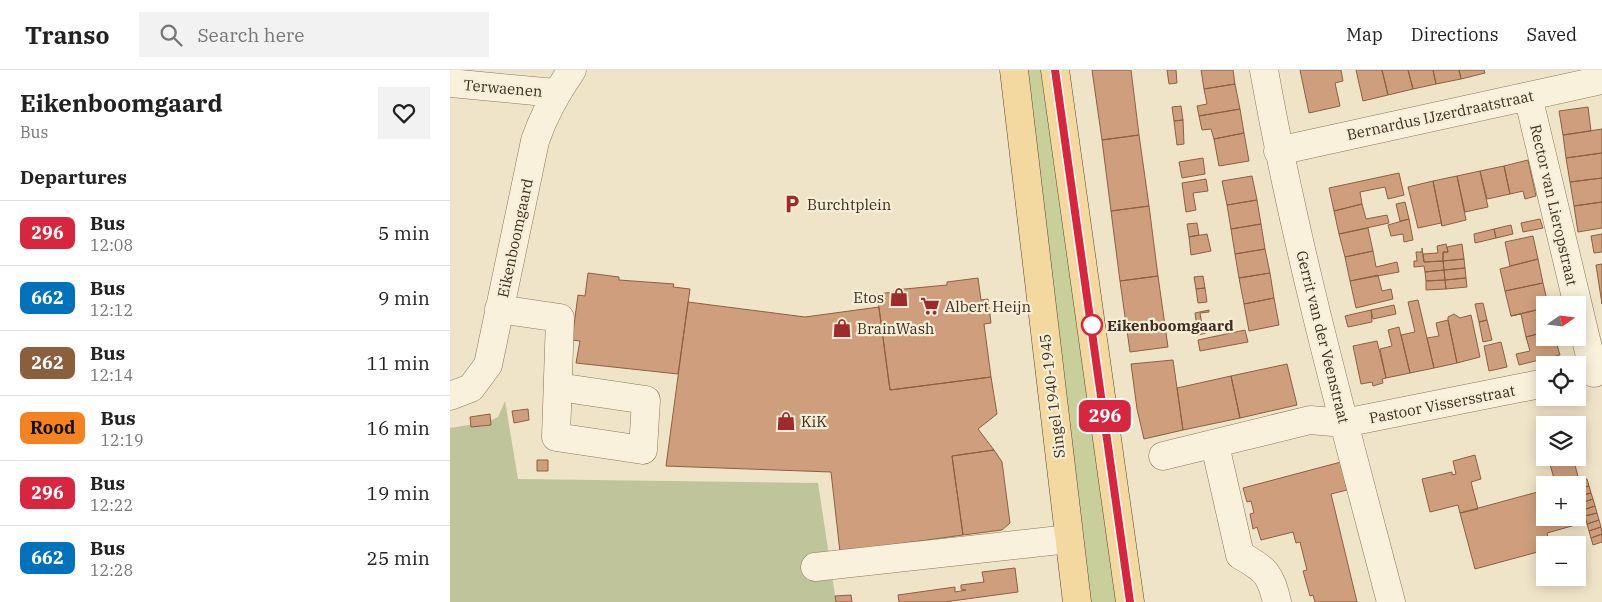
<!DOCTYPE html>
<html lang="en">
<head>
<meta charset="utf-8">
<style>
  body { margin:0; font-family:"IBM Plex Serif",serif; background:#f2f2f2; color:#222; height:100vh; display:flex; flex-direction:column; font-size:19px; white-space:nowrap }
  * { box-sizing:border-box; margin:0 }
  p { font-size:16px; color:#767676 }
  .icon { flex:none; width:28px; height:28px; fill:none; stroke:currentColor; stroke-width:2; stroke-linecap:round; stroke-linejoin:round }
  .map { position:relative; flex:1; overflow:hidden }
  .sheet { display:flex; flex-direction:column; background:#fff; width:450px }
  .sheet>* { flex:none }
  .badge { padding:0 10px; border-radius:8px; font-size:18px; line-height:32px }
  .needle { width:32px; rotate:76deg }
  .controls { position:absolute; left:1086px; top:226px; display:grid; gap:10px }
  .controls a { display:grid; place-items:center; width:50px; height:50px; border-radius:0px; background:#fff; box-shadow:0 2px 12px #0003; font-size:25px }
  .map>.badge { position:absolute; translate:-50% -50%; box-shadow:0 0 0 2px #fff }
  h2 { padding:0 20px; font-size:19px; line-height:45px }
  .round { display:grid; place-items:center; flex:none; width:52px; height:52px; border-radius:0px; background:#f2f2f2 }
  .head { display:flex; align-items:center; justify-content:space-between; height:85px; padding:0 20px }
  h1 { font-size:24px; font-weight:800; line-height:38px }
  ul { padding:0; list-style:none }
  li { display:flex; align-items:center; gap:15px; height:65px; padding:0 20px; border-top:1px solid #e0e0e0 }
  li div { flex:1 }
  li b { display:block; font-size:19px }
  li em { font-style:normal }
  li .badge { min-width:55px; font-weight:700; text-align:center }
  header { display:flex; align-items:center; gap:30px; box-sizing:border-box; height:70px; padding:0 25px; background:#fff; border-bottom:1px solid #e0e0e0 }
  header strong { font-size:24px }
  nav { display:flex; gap:28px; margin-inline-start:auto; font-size:18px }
  .search { width:350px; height:45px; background:#f2f2f2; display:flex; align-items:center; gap:12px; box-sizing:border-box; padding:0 18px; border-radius:0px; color:#767676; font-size:19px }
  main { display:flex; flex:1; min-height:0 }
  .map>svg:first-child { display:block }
</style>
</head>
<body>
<header>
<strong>Transo</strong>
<div class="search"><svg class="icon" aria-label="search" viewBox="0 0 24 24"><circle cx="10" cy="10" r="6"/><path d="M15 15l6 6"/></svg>Search here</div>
<nav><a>Map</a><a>Directions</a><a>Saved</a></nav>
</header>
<main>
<section class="sheet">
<div class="head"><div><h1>Eikenboomgaard</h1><p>Bus</p></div><a class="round"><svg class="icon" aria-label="heart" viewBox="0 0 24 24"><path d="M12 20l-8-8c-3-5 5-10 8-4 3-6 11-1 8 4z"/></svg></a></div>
<h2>Departures</h2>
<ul>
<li><span class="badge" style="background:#d7263d;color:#fff">296</span><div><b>Bus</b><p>12:08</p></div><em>5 min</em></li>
<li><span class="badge" style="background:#0072bc;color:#fff">662</span><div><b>Bus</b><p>12:12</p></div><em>9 min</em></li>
<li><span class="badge" style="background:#8b5e3c;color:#fff">262</span><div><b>Bus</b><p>12:14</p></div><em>11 min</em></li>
<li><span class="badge" style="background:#f58220;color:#111">Rood</span><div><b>Bus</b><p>12:19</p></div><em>16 min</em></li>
<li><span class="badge" style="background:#d7263d;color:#fff">296</span><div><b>Bus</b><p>12:22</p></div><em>19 min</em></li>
<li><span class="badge" style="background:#0072bc;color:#fff">662</span><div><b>Bus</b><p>12:28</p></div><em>25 min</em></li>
</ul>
</section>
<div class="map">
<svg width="1152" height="532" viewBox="0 0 1152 532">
  <rect width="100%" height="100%" fill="#f0e4c8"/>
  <!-- green -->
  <path fill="#c9cf9b" d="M569 0H597L667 532H639Z"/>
  <!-- cemetery -->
  <path fill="#bfc49a" d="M55 331 68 409 368 413 386 532H0V358L37 352 48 347Z"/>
  <!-- building -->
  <path fill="#cf9f7d" stroke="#8d5f41" d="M642 0H681L689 65 652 70Z
    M717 0H726L727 13 719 14Z
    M751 0H783L785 14 754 19Z
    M850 0H891L893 11 885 13 890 36 859 43Z
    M906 0H932L938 25 913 31Z
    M932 0H958L963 19 938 25Z
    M958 0H983L986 14 963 19Z
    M983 0H1009L1011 9 986 14Z
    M1009 0H1034L1035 3 1011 9Z
    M785 14 790 39 749 46 747 36 757 34 754 19Z
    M731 36 733 50 724 51 722 37Z
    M1138 37 1141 61 1113 65 1109 41Z
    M790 39 794 63 764 69 761 59 752 60 749 46Z
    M733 50 734 74 727 75 724 51Z
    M1152 59V83L1116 88 1113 65Z
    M794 63 799 91 769 96 764 69Z
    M689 65 699 136 661 141 652 70Z
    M1152 83V108L1120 112 1116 88Z
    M753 88 755 104 732 108 729 92Z
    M1078 90 1086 126 1075 129 1073 121 1060 124 1054 96Z
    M1054 96 1060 124 1037 129 1030 101Z
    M1030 101 1038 137 1015 142 1007 106Z
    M949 103 954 125 938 129 935 117 910 122 912 134 884 141 879 118Z
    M802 106 807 130 777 135 772 111Z
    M1007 106 1016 150 992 156 983 111Z
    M1152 108V132L1124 136 1120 112Z
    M756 109 758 121 743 123 746 140 736 142 732 113Z
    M983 111 992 156 991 153 968 158 958 117Z
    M807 130 811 154 781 159 777 135Z
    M955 132 959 149 950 151 946 134Z
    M1152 132V158L1128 162 1124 136Z
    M912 134 916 149 937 145 939 153 889 164 884 141Z
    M699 136 708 206 670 211 661 141Z
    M959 149 963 170 954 172 953 164 941 166 938 155Z
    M1090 149 1093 158 1073 162 1071 153Z
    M747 153 749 165 739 167 737 154Z
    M811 154 815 179 785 184 781 159Z
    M1061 155 1063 164 1046 168 1044 159Z
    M918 158 923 181 895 187 889 164Z
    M1044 159 1046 168 1025 173 1024 164Z
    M757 164 761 181 741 185 739 167Z
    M1152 164V182L1144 183 1141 166Z
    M1083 166 1088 189 1060 196 1055 172Z
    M996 174 998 182H993V191L974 192 973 184 988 183 987 176Z
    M1012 174 1014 189 993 191V182H998L997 177Z
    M972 178 974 192 993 191 994 200 975 202 974 196 964 197V191H967L966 182H972Z
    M815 179 820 203 789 208 785 184Z
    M923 181 926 197 947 192 949 202 900 211 895 187Z
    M1014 189 1015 198 994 200 993 191Z
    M1088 189 1093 213 1055 221 1050 199Z
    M1152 194V234L1146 195Z
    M1015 198 1016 208 995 210 994 200Z
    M994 200 995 210 976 211 975 202Z
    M138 203 169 207V210L224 214 223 217 240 219 228 304 126 293 130 271 122 270 128 225 135 226Z
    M820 203 824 228 794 234 789 208Z
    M928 205 932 221 941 219 943 229 906 238 900 211Z
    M708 206 718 277 680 282 670 211Z
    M753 206 755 218 746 219 744 207Z
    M528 208 531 230 538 229 541 253 534 254 541 307 440 320 427 224 444 222V220L497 215V212Z
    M1016 208 1017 217 996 219 995 210Z
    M995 210 996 219 976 220V211Z
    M1093 213 1098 235H1095V238L1061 246 1055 221Z
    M755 218 757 232 748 233 746 219Z
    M824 228 829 255 799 261 794 234Z
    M968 230 984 298 960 303 951 265 965 262 958 232Z
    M238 232 355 247 429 237 440 320 541 307 547 344 528 359 544 380 502 386 513 465 390 482 381 402 216 396Z
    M1033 233 1037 250 1029 252 1025 234Z
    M944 235 946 244 923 249 921 240Z
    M1095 238V262L1076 267 1071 244 1061 246Z
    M759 240V242L750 243 752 255H755L756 263 748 265 745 243Z
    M921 240 922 252 898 257 895 246Z
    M1004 244 1010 248 1021 245 1030 287 1007 293 998 250V247Z
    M998 250 1007 293 984 298 977 268 989 266 986 253Z
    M1037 250 1042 270 1033 272 1029 252Z
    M949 257 960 303 936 308 930 279 942 276 938 260Z
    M795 260 798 272 750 281 748 270Z
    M1095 262V268H1105L1110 285 1069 295 1066 284 1080 281 1076 267Z
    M927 271 936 308 932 309 933 313 923 316 922 312 911 314 903 276Z
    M1051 272 1057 297 1039 301 1034 276Z
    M723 290 733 360 694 369 687 339 681 294Z
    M837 294 847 335 790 348 781 306Z
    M781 306 790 348 733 360 727 318Z
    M78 339 79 350 64 353 62 341Z
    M40 344 41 355 21 357 20 347Z
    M544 380 552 392 560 453 552 460 513 465 502 386Z
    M1025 385 1031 409 1021 412 1028 439 1010 443 1008 435 980 442 972 409 1002 402V405L1006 404 1003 391Z
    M1098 388H1123L1129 410 1106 415Z
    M87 390H98V401H87Z
    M891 392 897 420 881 424 907 532H865L863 525 860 526 853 501 857 500 850 472 846 473 843 462 811 470 807 457 803 459 800 444 804 443 801 431 797 432 793 418Z
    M1137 409 1139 416 1128 419 1125 411Z
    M1139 416 1141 423 1129 426 1128 419Z
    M1095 420V448H1128V420L1136 452 1097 463 1100 475H1095V480L1025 499 1010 443Z
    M1141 423 1143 429 1131 433 1129 426Z
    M1143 429 1145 436 1133 440 1131 433Z
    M1145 436 1147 443 1135 446 1133 440Z
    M1147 443 1149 450 1137 454 1135 446Z
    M1149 450 1151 457 1139 461 1137 454Z
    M1151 457 1152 464 1141 468 1139 461Z
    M1152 464V472L1143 475 1141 468Z
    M565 498 568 522 494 532H449L448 525 505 517V522L516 520 511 519V515L534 512 532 502Z
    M401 525 402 532H386L385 526Z"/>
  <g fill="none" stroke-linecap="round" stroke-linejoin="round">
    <!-- minor casing -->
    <g stroke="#8d765c" stroke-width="29">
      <path id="minor" d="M814 0C846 180 895 356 941 532
        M0 13 105 23
        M1078 26 1144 303
        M828 81 1152 10
        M49 239 110 248 106 367 193 380 196 330 108 317
        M0 326 21 318 38 295 85 71C94 44 106 23 122 0
        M765 375 790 485C816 500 820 503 827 532
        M713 386 860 350 894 353 1095 313
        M365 497 619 469"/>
    </g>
    <!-- major casing -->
    <g stroke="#5b4430" stroke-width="29">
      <path id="major" d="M564 0 627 532
        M605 0 680 532"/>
    </g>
    <!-- minor -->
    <use href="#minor" stroke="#faf1dc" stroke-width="28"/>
    <!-- major -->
    <use href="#major" stroke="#f3d9a0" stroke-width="28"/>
  </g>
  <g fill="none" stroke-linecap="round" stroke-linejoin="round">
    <!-- line casing -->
    <g stroke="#fff" stroke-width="11">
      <path id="line" d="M605 0 680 532"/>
    </g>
    <!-- line -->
    <use href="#line" stroke="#d7263d" stroke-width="8"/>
  </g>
  <!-- icons -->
  <defs>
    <g id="parking-bare" transform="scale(1.5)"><path d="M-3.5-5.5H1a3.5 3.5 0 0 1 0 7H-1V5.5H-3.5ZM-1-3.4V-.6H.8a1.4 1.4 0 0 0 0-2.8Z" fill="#9e2a2b" stroke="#f7eed8" stroke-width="2.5" paint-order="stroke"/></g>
    <g id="shop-bare" transform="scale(1.5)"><path d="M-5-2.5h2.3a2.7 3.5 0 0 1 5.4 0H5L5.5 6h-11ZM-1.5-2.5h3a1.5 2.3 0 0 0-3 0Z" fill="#9e2a2b" stroke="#f7eed8" stroke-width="2.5" paint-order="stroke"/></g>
    <g id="supermarket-bare" transform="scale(1.5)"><path d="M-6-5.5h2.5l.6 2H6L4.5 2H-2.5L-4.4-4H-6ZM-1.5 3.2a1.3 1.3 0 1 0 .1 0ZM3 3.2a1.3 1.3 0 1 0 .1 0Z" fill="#9e2a2b" stroke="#f7eed8" stroke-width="2.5" paint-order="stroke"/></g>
  </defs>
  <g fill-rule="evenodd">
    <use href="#parking-bare" x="342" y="134"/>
    <use href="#shop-bare" x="449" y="227"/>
    <use href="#supermarket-bare" x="480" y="236"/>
    <use href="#shop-bare" x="392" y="258"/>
    <use href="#shop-bare" x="336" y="351"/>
  </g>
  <!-- markers -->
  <circle fill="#fff" stroke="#d7263d" stroke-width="2.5" cx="642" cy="255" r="10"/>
  <g text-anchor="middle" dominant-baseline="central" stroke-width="4.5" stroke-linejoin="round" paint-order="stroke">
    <!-- street labels -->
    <g font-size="15" fill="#3d2e20" stroke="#f7eed8">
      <text transform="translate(53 18) rotate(5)">Terwaenen</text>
      <text transform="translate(990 45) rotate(-12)">Bernardus IJzerdraatstraat</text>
      <text transform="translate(1104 135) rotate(77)">Rector van Lieropstraat</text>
      <text transform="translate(65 168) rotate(-78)">Eikenboomgaard</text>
      <text transform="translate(873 267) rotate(76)">Gerrit van der Veenstraat</text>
      <text transform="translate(602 326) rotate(-97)">Singel 1940-1945</text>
      <text transform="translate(992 334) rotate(-11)">Pastoor Vissersstraat</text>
    </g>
    <!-- poi labels -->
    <g font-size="15" fill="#3d2e20" stroke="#f7eed8" text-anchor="start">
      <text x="357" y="134">Burchtplein</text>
      <text x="434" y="227" text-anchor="end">Etos</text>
      <text x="495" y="236">Albert Heijn</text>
      <text x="407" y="258">BrainWash</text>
      <text x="351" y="351">KiK</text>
    </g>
    <!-- stop labels -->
    <g font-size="15" font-weight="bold" fill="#3d2e20" stroke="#f7eed8" text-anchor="start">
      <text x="657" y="255">Eikenboomgaard</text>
    </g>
  </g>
</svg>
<div class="controls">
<a><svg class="needle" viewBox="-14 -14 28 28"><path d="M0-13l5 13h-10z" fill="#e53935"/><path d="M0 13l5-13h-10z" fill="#767676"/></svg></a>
<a><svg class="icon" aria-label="locate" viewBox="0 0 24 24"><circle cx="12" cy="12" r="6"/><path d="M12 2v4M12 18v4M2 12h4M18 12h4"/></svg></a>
<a><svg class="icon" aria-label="layers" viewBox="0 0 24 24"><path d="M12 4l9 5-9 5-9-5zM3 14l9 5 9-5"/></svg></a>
<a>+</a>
<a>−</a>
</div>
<b class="badge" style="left:655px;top:346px;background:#d7263d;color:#fff">296</b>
</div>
</main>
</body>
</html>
